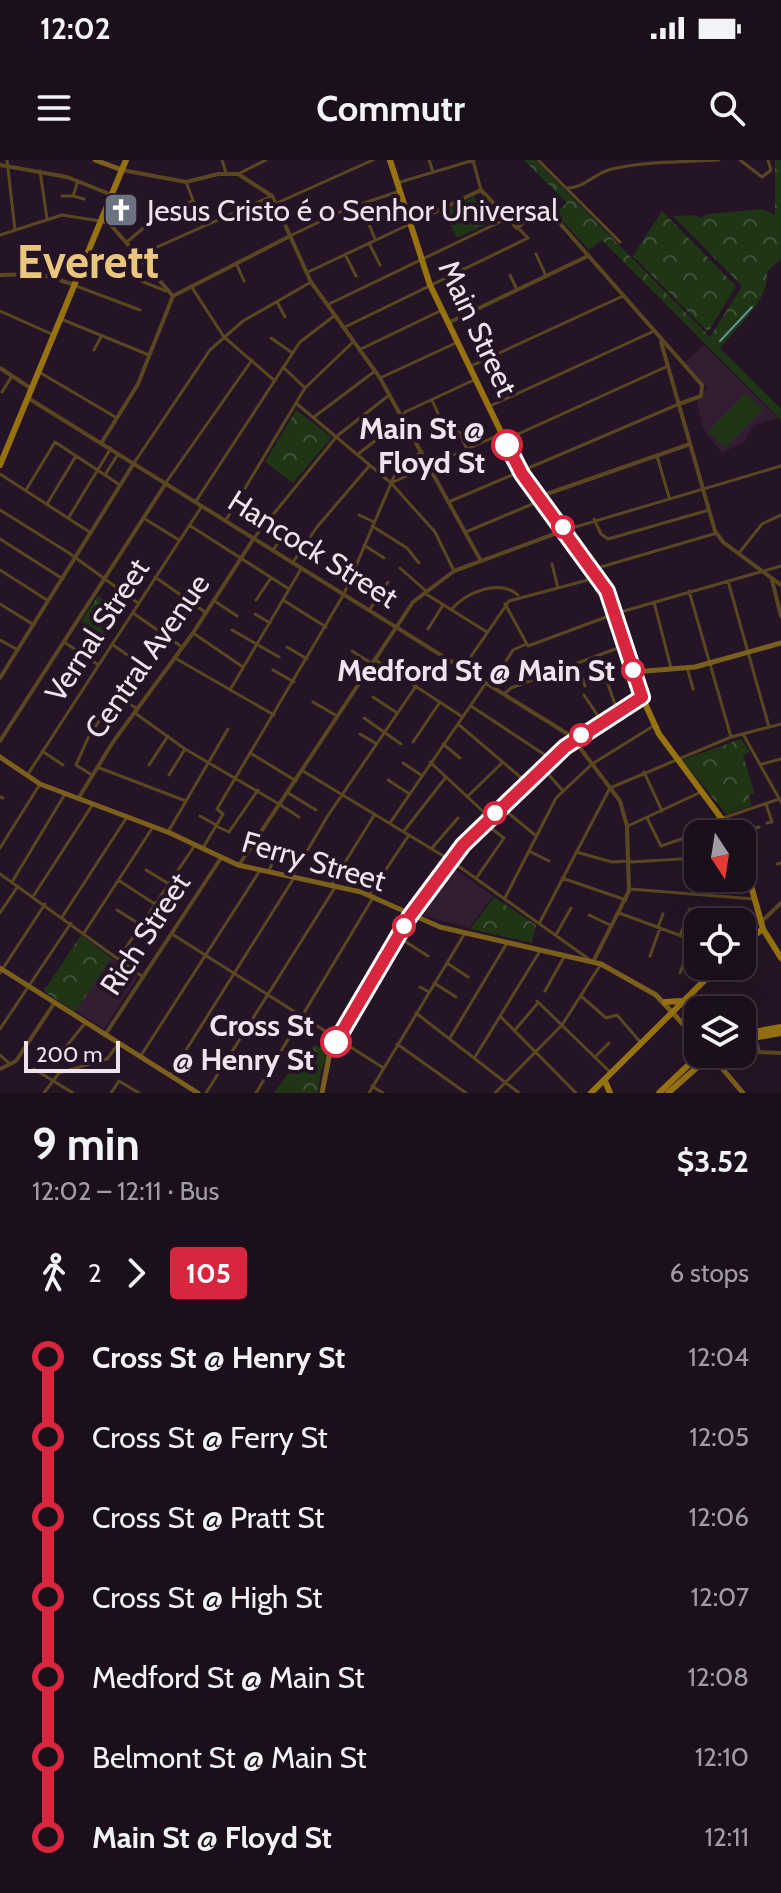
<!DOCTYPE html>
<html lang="en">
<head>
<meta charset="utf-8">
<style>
  body { margin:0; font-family:Cabin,sans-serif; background:#291d29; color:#f1f3f6; height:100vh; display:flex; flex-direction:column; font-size:30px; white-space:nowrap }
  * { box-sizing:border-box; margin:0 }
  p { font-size:26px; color:#a09ca3 }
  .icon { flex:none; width:44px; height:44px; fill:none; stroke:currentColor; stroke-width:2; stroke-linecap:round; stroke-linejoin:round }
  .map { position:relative; height:933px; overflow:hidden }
  .sheet { display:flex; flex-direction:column; background:#1c0f1c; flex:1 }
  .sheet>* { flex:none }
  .badge { padding:0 16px; border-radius:6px; font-size:28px; line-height:52px }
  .needle { width:52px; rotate:168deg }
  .buttons { position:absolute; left:684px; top:660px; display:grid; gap:16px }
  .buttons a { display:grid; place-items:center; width:72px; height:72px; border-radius:16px; background:#1c0f1c; box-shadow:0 8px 32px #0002,0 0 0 2px #3a2f3b; font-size:40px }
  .scale { position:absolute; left:24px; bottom:20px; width:96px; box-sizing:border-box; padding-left:8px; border:4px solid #efe3ef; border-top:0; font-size:22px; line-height:28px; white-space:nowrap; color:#efe3ef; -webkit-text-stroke:6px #251425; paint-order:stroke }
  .map>.badge { position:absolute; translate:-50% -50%; box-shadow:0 0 0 4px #fff }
  .legs { display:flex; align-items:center; gap:12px; height:88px; padding:0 32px; font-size:26px }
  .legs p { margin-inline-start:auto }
  .headline { display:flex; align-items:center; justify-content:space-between; height:136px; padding:0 32px }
  h1 { font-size:44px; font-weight:700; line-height:60px }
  ul { padding:0 32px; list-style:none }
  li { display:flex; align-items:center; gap:28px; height:80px; font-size:30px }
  li i { display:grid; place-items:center; width:12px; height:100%; margin:0 10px; background:currentColor }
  li i::after { content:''; width:20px; height:20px; margin:-10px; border:6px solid; border-radius:50%; background:#1c0f1c }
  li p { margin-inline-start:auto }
  li:first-child i { background:linear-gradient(#0000 50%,currentColor 0) }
  li:last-child i { background:linear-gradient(currentColor 50%,#0000 0) }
  .status { display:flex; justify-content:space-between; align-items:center; height:56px; padding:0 40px; background:#1c0f1c; direction:ltr }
  .status svg { height:22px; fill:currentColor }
  header { display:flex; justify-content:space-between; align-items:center; height:104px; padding:0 32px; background:#1c0f1c; font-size:36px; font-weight:700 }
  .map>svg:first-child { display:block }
</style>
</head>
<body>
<div class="status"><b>12:02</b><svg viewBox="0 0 49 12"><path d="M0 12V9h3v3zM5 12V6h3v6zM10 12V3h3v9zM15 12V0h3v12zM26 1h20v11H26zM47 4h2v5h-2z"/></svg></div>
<header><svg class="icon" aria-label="menu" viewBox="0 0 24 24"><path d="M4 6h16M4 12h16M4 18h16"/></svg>Commutr<svg class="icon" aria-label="search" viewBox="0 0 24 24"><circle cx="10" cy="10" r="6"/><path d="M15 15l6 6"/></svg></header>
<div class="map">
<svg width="781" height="933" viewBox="0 0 781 933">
  <defs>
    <pattern id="park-crowns" width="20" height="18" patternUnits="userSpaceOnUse" patternTransform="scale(2)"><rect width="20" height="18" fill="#1f3516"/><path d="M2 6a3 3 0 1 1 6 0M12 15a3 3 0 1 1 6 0" fill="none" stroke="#405238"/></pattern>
  </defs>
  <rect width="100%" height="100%" fill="#251425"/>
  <!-- built -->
  <path fill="#321d32" d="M704 185 778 258 753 265 745 281 722 293 703 269 697 240 707 228 684 203Z
    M452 707 493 736 469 768 418 754Z
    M81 775 138 817 104 869 44 831Z"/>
  <!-- grass -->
  <path fill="#1f3516" d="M746 233 763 250 725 288 708 271Z"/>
  <!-- park -->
  <path fill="url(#park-crowns)" d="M524 0H535L710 177 742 126 673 56 693 55 701 58 708 54 762 49 775 55V0H781V99L767 112C770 138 739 165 720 188L781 249V260L602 80 589 90 555 53 567 43Z
    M474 37 487 64 457 78 443 51Z
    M662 51 736 126 708 172 633 96Z
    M296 250 332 277 293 323 265 302Z
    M98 436 119 450 103 475 81 461Z
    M741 579 750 592 743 595 753 628 754 633 749 635 752 646 726 654 682 600Z
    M494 737 536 765 532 783 470 769Z
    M81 775 111 798 75 852 44 831Z
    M328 875 333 880 321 911 318 933H274L292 908 281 899 293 906 302 891 305 893 315 885 320 888Z"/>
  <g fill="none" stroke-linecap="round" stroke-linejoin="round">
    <!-- stream -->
    <path stroke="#629397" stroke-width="2" d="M720 181 752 147"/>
    <!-- minor -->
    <path stroke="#594721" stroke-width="3" d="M7 0 15 70
      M222 0 226 13
      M429 0 433 12
      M473 0 481 30
      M538 0 620 82
      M740 0 762 17 771 10 768 0
      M40 11 47 59
      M238 14 266 0
      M78 21 73 36 84 39
      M186 22 203 66
      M397 23 474 0
      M567 28C585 28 594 13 612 9 646 1 684 2 719 0
      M62 36H73
      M277 43 373 0
      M366 57 375 79
      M0 75 62 55 100 61
      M290 76 346 49 400 31
      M127 82 155 58 192 41
      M369 83 380 105
      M345 94 356 116
      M536 94 546 116
      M139 95 272 36
      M86 99 166 131
      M236 103 244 121
      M306 113 410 64
      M510 115 517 130
      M76 126 140 150
      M191 126 224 177 275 221
      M277 142 285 157
      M327 145 508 58
      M0 151 54 175
      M61 159 149 195
      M343 168 528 78 518 68
      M271 178 291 192
      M361 189 440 151
      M94 190 102 175
      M471 206 623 136
      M283 207 305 228
      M39 212 117 258
      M380 218 458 182
      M2 232 12 216
      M432 240 441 260
      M297 244 391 323 435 372 454 411
      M490 246 652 172
      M314 257 375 211
      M459 272 466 287
      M505 280 668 206
      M358 294 397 264 405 252 474 220
      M657 296 669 337
      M134 303 210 190 243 161 311 122
      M0 314 91 373
      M105 315 118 294
      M167 321 252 200
      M391 323 501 274
      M26 330 55 282 120 325
      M196 341 300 182 334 156
      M451 341 679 244
      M47 344 76 296
      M0 350 69 393 138 443
      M359 355 374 362
      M69 357 111 288
      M145 359 179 380
      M594 359 601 374 608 379 709 350
      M226 360 305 228 353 182
      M189 365 289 429
      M372 366 407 388 419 403
      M565 370 781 306
      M466 372 542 340
      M254 378 337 276 388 236
      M0 379 63 419
      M364 385 384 398
      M273 390 287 370
      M739 393 762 364 781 355
      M293 402 317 367 370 305
      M552 404 558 428
      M400 408 426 431
      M594 409 717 373
      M0 410 47 440
      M155 417 205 452
      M728 421 769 567
      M689 431 731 577
      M426 434 487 472
      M213 440 237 456
      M256 440 271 418
      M283 440 326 467
      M654 442 671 508
      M0 444 34 465
      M505 444 528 486 617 453 781 406
      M370 449 388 422
      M451 450C465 433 499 418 518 435
      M133 453 182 487
      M255 454 270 463
      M428 469 443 445
      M232 470 279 497
      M193 473 243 507
      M0 480 18 490
      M64 482 97 504
      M113 485 139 503
      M287 487 307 499
      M352 491 371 503
      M597 496 605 522
      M175 498 274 555
      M374 499 461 556
      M506 501 513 490 524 485
      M577 503 585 526
      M687 507 693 529
      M463 508 509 441 599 417
      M273 510 294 522
      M608 524 617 550
      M230 530 301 409
      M504 534 511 528 626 485
      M584 535 602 562
      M373 537 397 553
      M313 542 337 556
      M471 546 551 599
      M135 553 185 589 279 644
      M364 558 401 584
      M458 564 525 621
      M360 574 377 584
      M743 574 781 642
      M413 582 440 542
      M443 584 460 598
      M42 591 63 605
      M252 594 296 621
      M430 602 489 657
      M403 603 421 615
      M762 604 781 599
      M149 605 168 576
      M97 607 186 641
      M543 608 563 631
      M303 611 450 700 593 802
      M644 612 662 651
      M28 614 202 346
      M92 615 76 605 88 578 116 535 136 548
      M169 615 185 589
      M388 620 408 633
      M288 633 316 650
      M0 637 3 638
      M467 637 503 602
      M279 644 299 657
      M766 644 772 662 767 663
      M501 647 535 675
      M200 656 216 665
      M647 658 661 686 690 676 718 658
      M723 658 779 639
      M390 663 486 523
      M216 666 229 672 258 630
      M628 666 701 632
      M404 671 446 617
      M168 672 228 569
      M737 674 759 667
      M0 688 40 624
      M203 688 223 654 217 649 344 434 395 314 422 291
      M432 688 458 658
      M529 691 549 701
      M576 692 612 702 630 701
      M325 695 342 706
      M630 702 698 698
      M777 704 781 703
      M146 710 169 724
      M268 712 275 698
      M0 714 143 817
      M292 717 327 657 416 526
      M477 717 504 678 484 663
      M562 718 626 740
      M118 720 155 744
      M12 722 65 634
      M331 725 375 654
      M630 729 754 739
      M34 735 93 644
      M369 735 409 675
      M505 738 556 638 592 604 655 565
      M117 750 141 765
      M0 753 18 726
      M619 753 698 782
      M589 755 612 766
      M62 757 127 657
      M540 762 610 628 731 577 781 564
      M715 762V758
      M658 767 663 754
      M84 773 153 667
      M557 773 571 748
      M172 774 382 907
      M680 776 690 749
      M398 777 428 796
      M650 796 660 768
      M119 798 195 685
      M447 803 468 817
      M0 813 45 744
      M680 813 692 780
      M434 823 456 837
      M420 827 429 832
      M545 831 564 797
      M581 836 606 858 617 855 642 884
      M537 841 609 911
      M416 853 519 933
      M501 857 576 933
      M0 869 71 763
      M514 871 538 843
      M450 878 507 783
      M397 884 466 933
      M60 894 86 862
      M0 895 10 904
      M140 897 259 712
      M475 897 540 791
      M595 897 609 883
      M34 909 73 933
      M171 914 294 718
      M372 926 383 933
      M44 933 59 913 107 899 119 883
      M111 933 119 921 139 933
      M206 933 336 726
      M256 933 374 736
      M369 933 465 773
      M495 933 562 865 601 804"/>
    <!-- tertiary -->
    <path stroke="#594721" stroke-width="4" d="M0 5 67 17 112 35
      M122 10 186 22 218 14H238L272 36 311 122 380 218 481 401
      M101 61 109 63 173 136
      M410 64 481 30 517 68 543 44 702 225 701 236 679 244
      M0 115 40 114 75 125
      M450 162 588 96
      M661 182 715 371 723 382 781 425
      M0 208 32 229
      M28 238 571 576 620 641 627 666 629 731 593 802
      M102 282 138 224 173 136 290 76
      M541 336 690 284
      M772 420 781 456
      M0 518 134 303
      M0 581 166 323
      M78 639 113 582 193 473 254 378
      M239 705 413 442 454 411 565 370
      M410 756C456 692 508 633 569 583 591 566 618 552 642 537
      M762 761 781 743
      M105 875 221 698
      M755 878 759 892 781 893
      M0 909 16 901 55 842"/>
    <!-- secondary -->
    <path stroke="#7b5f1c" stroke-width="5" d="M95 0 122 10
      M634 512 695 507 781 483
      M0 597 40 624 170 673 238 705 361 732 440 767 601 804 656 835 698 880
      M0 808 198 933
      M710 894 743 933
      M322 933 330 892 410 756"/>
    <!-- primary -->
    <path stroke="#967210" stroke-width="6" d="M390 0 430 125 515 301 599 417 617 453 642 537 659 574 733 674
      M0 305 126 0
      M742 693 763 769 781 798
      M742 784 763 769
      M665 842 681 841
      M742 874 781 867
      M742 880 781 873
      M605 921 610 933
      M591 933 719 806
      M659 933 700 894
      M668 933 712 894"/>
  </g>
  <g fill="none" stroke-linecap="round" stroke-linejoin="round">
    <!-- line-1 casing -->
    <g stroke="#fff" stroke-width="18">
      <path id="line-1" d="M336 882 410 756 463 685 565 587 642 537 607 431 522 314 507 285"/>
    </g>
    <!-- line-1 -->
    <use href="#line-1" stroke="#d7263d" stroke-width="12"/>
  </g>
  <!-- icons -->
  <defs>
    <g id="church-square" transform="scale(1.8)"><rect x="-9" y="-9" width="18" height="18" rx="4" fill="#6b7280" stroke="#251425"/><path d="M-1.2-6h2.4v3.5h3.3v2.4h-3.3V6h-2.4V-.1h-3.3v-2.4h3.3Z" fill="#fff"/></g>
  </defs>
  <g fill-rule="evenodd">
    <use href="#church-square" x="121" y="50"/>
  </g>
  <!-- markers -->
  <g fill="#fff" stroke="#d7263d" stroke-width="4">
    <circle cx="507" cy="285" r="14"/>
    <circle cx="563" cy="367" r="10"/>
    <circle cx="633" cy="510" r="10"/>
    <circle cx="581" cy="575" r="10"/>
    <circle cx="495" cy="653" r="10"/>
    <circle cx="404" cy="766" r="10"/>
    <circle cx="336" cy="882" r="14"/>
  </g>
  <g text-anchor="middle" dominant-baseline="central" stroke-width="8" stroke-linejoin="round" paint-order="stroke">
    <!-- poi labels -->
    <g font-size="30" fill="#efe3ef" stroke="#251425" text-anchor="start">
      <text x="147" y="50">Jesus Cristo é o Senhor Universal</text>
    </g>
    <!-- street labels -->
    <g font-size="30" fill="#efe3ef" stroke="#251425">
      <text transform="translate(478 168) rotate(65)">Main Street</text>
      <text transform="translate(313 389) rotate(32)">Hancock Street</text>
      <text transform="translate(97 470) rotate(-57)">Vernal Street</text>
      <text transform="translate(147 496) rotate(-55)">Central Avenue</text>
      <text transform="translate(314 701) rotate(16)">Ferry Street</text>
      <text transform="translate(145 774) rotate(-57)">Rich Street</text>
    </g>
    <!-- stop labels -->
    <g font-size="30" font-weight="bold" fill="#efe3ef" stroke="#251425" text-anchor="end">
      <text x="485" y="268">Main St @<tspan x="485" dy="34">Floyd St</tspan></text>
      <text x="615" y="510">Medford St @ Main St</text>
      <text x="314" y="865">Cross St<tspan x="314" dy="34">@ Henry St</tspan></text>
    </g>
    <!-- town labels -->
    <g font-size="46" font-weight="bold" fill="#e8c67d" stroke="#251425">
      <text x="88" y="102">Everett</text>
    </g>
  </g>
</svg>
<div class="buttons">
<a><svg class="needle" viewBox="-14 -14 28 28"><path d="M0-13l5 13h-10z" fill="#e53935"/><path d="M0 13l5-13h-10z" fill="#a09ca3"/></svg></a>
<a><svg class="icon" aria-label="locate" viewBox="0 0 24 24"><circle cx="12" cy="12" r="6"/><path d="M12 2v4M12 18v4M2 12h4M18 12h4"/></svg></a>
<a><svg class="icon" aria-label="layers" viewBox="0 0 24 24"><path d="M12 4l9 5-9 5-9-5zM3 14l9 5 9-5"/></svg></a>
</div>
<div class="scale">200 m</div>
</div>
<section class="sheet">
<div class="headline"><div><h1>9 min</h1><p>12:02 – 12:11 · Bus</p></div><b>$3.52</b></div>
<div class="legs"><svg class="icon" aria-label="walk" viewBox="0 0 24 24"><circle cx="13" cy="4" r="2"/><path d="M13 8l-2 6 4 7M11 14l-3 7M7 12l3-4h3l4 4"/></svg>2<svg class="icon" aria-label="forward" viewBox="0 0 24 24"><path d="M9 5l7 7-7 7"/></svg><b class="badge" style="background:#d7263d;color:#fff">105</b><p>6 stops</p></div>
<ul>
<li><i style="color:#d7263d"></i><b>Cross St @ Henry St</b><p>12:04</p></li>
<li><i style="color:#d7263d"></i><span>Cross St @ Ferry St</span><p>12:05</p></li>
<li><i style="color:#d7263d"></i><span>Cross St @ Pratt St</span><p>12:06</p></li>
<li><i style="color:#d7263d"></i><span>Cross St @ High St</span><p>12:07</p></li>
<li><i style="color:#d7263d"></i><span>Medford St @ Main St</span><p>12:08</p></li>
<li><i style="color:#d7263d"></i><span>Belmont St @ Main St</span><p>12:10</p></li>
<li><i style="color:#d7263d"></i><b>Main St @ Floyd St</b><p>12:11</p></li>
</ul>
</section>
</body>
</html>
